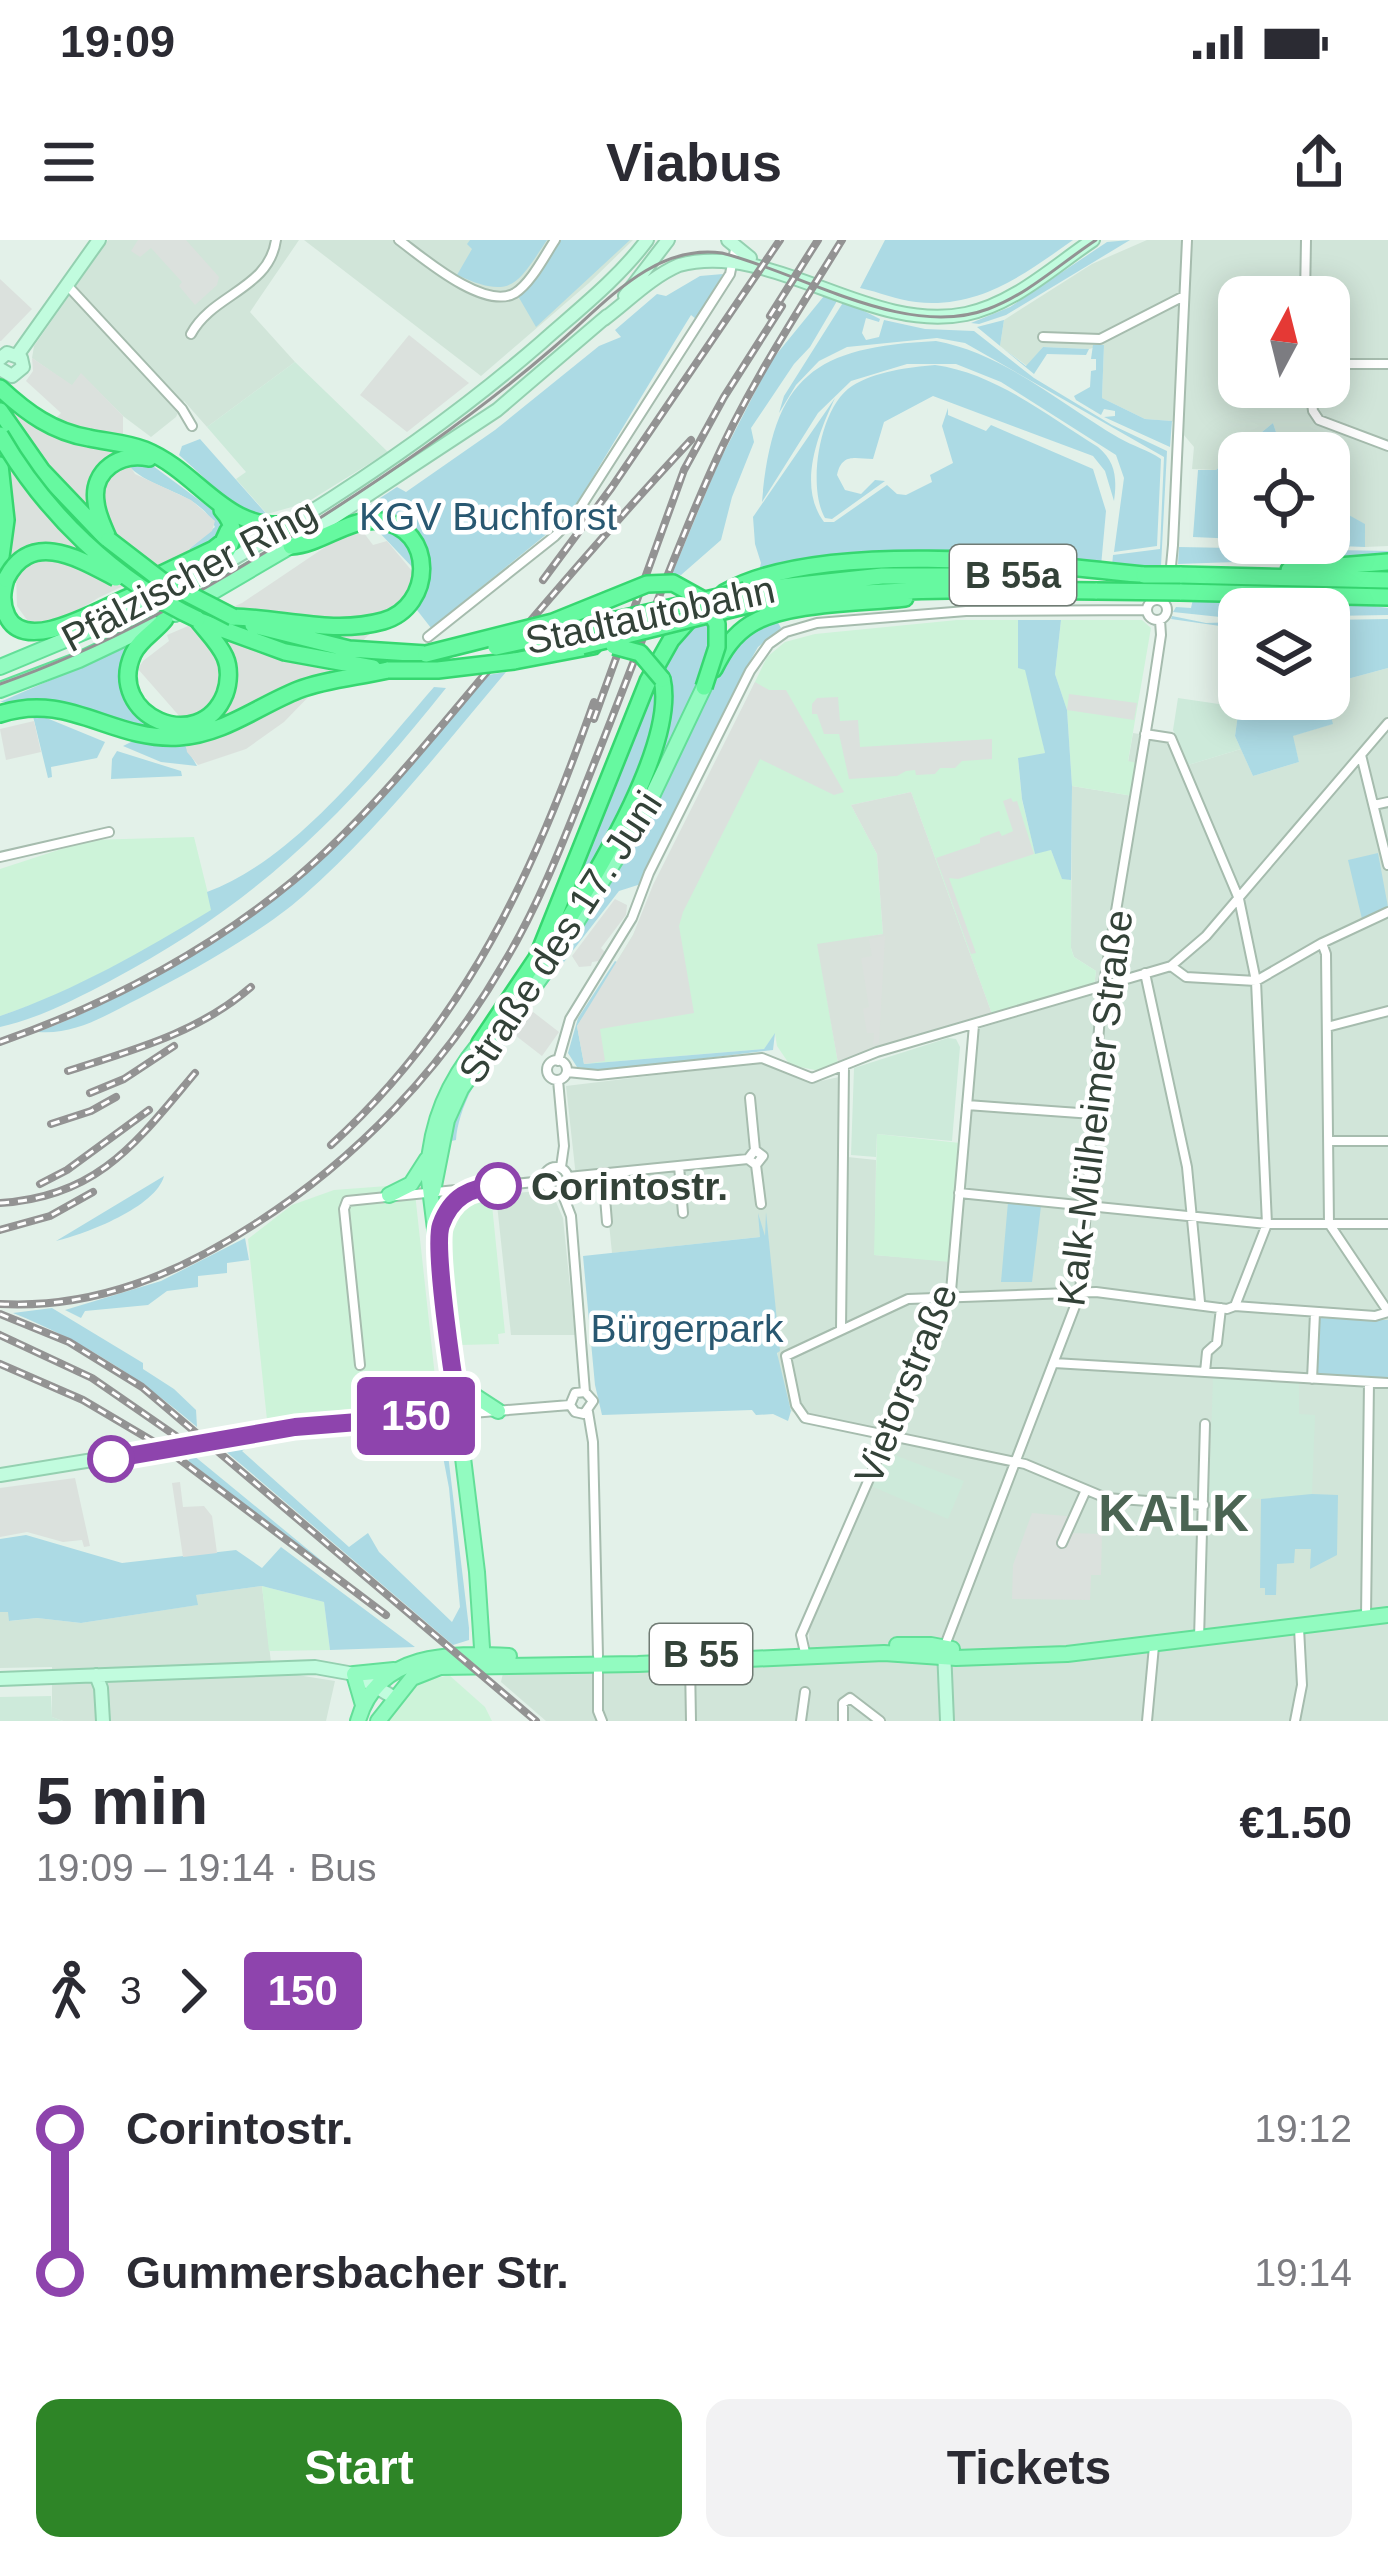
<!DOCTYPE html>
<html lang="en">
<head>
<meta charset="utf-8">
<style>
  body { margin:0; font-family:Helvetica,sans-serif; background:#f2f2f3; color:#2b2b33; height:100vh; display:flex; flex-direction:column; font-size:45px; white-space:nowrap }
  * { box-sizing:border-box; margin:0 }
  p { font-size:39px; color:#7c7c81 }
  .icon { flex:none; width:66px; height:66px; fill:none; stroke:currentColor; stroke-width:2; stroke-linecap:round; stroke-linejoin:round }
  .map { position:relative; height:1481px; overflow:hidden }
  .panel { display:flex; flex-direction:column; background:#fff; flex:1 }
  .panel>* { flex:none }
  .badge { padding:0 24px; border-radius:9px; font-size:42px; line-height:78px }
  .needle { width:78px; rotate:7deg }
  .controls { position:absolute; left:1218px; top:36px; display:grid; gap:24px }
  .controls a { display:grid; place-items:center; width:132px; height:132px; border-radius:24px; background:#fff; box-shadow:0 6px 30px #0003; font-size:60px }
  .map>.badge { position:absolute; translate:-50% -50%; box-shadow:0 0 0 6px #fff }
  .legs { display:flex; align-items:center; gap:18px; height:132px; padding:0 36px; font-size:39px }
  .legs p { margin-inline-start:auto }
  .head { display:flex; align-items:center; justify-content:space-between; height:204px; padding:0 36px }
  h1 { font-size:66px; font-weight:800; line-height:90px }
  .button { display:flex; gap:24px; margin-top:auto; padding:24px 36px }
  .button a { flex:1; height:138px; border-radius:24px; background:#2e8527; color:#fff; font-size:48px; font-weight:800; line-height:138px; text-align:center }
  .button a+a { background:#f2f2f3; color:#2b2b33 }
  ul { padding:0 36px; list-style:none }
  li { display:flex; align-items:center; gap:42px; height:144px; font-size:45px }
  li i { display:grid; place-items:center; width:18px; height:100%; margin:0 15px; background:currentColor }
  li i::after { content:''; width:30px; height:30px; margin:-15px; border:9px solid; border-radius:50%; background:#fff }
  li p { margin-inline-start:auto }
  li:first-child i { background:linear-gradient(#0000 50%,currentColor 0) }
  li:last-child i { background:linear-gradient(currentColor 50%,#0000 0) }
  .status { display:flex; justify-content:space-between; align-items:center; height:84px; padding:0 60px; background:#fff; direction:ltr }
  .status svg { height:33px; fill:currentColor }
  header { display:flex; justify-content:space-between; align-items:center; height:156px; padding:0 36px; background:#fff; font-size:54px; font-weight:800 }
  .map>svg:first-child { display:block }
</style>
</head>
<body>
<div class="status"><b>19:09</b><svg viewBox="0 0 49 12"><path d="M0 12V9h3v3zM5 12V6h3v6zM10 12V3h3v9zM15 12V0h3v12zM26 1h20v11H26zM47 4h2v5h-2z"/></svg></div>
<header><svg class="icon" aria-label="menu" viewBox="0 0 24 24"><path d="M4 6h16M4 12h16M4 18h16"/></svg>Viabus<svg class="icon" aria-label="share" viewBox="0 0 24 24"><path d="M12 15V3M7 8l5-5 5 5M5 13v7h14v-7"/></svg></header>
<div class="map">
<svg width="1388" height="1481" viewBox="0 0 1388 1481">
  <rect width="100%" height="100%" fill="#e3f1e9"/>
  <!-- residential -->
  <path fill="#d1e5d9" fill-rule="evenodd" d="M108 0H299L250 72 295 122 207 187 184 161 176 177 151 197 123 176 81 134 72 146 32 118 34 106Z
    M304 0H633L589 43 481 136Z
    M1147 0H1388V306L1365 307 1364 284 1329 264V213H1283L1273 183 1216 230 1192 229 1194 207 1172 181 1145 179 1102 158 1104 105 1089 109 1043 107 1027 126 1000 106 1004 80 1092 24ZM1239 57H1329V147H1239Z
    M1388 428V1481H546L501 1442 503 1433 810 1423 809 1391 890 1199 809 1180 791 1171 779 1132 768 996 612 1013 604 934 576 937 566 846 764 822 812 843 839 837 838 916 876 920 875 1015 949 1021 971 791 1093 754 1096 731 1074 717 1071 708 1072 546 1133 556 1128 522 1133 493 1177 500 1188 525 1241 509 1253 536 1299 522 1292 496 1332 484 1326 459H1329V444Z
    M538 951 556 962 563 978 575 1095H511L496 955Z
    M262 1346 272 1431 335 1441 326 1481H63L52 1477V1427L0 1428V1372H9L10 1381 37 1378 81 1383 197 1365 195 1355Z"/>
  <!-- commercial -->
  <path fill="#cdf3d9" d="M957 380H1018L1045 513 1018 519 1022 560 1035 613 1051 610 1062 638 1071 640V708L1074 717 1096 731 1094 747 992 774 911 552 851 565 877 614 883 694 818 705 838 823 820 831 790 825 777 806 775 794 764 809 584 824 577 786 633 695 767 417 785 402 815 394Z
    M1061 380H1142L1151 388 1128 521 1137 523 1133 556 1072 546 1067 470 1055 434Z
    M194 597 212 670 138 715 48 759 0 776V629L89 600Z
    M877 894 960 903 950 1022 874 1015Z
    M414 944 436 1146 432 1152 414 1160 267 1180 248 999 292 965 334 950Z
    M491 955 505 1093 498 1094 499 1104 461 1105 453 1034 452 982 467 960Z
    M262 1346 324 1362 330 1410 269 1411Z
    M449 1435 485 1467 492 1481H385L404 1454 421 1442Z"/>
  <!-- industrial -->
  <path fill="#d8e2db" d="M911 552 992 774 838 823 817 704 883 694 877 614 851 565Z"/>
  <!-- education -->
  <path fill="#cdeada" d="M295 122 388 212 306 263 267 274 236 239 246 232 207 187Z
    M1178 458 1239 467 1235 496 1241 509 1188 525 1173 490Z
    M948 798 956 799 960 807 952 901 877 894 876 917 851 915 854 828Z
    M1213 1138 1299 1142V1174L1315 1175 1312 1254 1266 1259 1209 1257Z
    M886 1212 964 1241 948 1279 871 1246Z
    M51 1456 52 1477 63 1481H0V1457Z"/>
  <!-- green -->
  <path fill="#acdae4" d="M470 0H547C517 45 512 60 457 35L472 9 467 4Z
    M561 0H630L536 87 518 56Z
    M885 0H1073C1025 34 979 69 916 62 897 60 879 52 860 48Z
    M1130 0 1006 75 979 84 971 83 1010 67 1107 2Z
    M723 34 696 79 691 75 675 101 570 275 431 388 406 356 416 345 414 329 378 291 387 287 410 291 354 275 397 247 406 252 495 190 599 106 621 97 615 90 657 54 666 56 700 36Z
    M824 56 837 61 810 107 794 124 751 188 754 202 732 257 721 300 681 335 672 334 718 224 771 121Z
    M844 61 880 79 879 82 866 78 862 93 866 100 879 97 884 80 925 89 974 91 1034 138 1112 185 1167 211 1161 326H1112L1113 315 1160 309 1164 217 965 103 937 98 847 107 819 121 796 145 779 173 784 156Z
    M1004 80 1000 106 1026 126 1043 107 1089 109 1086 115 1047 114 1034 134 977 87Z
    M936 101C1003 113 1061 164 1119 198 1133 206 1148 210 1161 219L1157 306 1114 312 1124 238 1116 215 1001 142 956 124H907L851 141 818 173 762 262C773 135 815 107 936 101Z
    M1093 105H1104L1102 158 1145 179 1172 181 1170 207 1104 177 1115 176V171L1104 169 1101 175 1076 160 1074 156 1090 147 1091 131 1096 130V119H1091Z
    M935 125C995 133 1048 176 1098 207 1116 222 1117 239 1114 261L1105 231 1093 216 933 156 884 182 873 219C856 219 842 212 837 235L845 250 861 254 875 240 885 241 832 279 825 278C807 247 819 167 852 146 874 132 909 127 935 125Z
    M835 158C818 194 797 246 824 282H834L887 245 897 254 906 255 932 242 930 235 953 223 942 186 948 168V175L986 191 991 185 1093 229 1106 271 1101 326 933 317 759 331 761 323 755 304 753 277Z
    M1273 183 1283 213H1239V299L1193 297 1198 230H1216Z
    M200 199 270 278C235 273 205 237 179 215L182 206Z
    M126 223H149L218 274 224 285 222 299 193 313 189 309 215 287C200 250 150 252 126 223Z
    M1329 264 1365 284V307L1263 303H1329Z
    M1179 307 1388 311V317L1178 324Z
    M1193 359 1373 366 1388 368V375L1329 376V369H1239V379L1173 372 1176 367 1191 368Z
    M1172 376 1206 383 1239 382V459H1326L1333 484 1293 496 1299 522 1253 536 1235 496 1239 467 1226 437 1234 388 1171 379Z
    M776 379 781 388 758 407 746 428 641 644 619 651 502 802 506 808C480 824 458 870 456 900L447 902 465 851 646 581 721 424 742 396Z
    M1388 379V428L1329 444V380Z
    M710 380C724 462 572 687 522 759 501 789 475 815 458 848 443 875 443 909 434 933 435 902 442 872 457 844 473 815 497 790 517 762 559 702 678 520 670 449 669 440 664 432 660 424L687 386Z
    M1018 380H1061L1055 434 1067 470 1072 546 1071 640 1062 639 1051 610 1035 614 1022 559 1018 518 1045 513 1025 430 1018 428Z
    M136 403 125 431 166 494 46 462H0Z
    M506 432C441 509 379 589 303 656 261 693 190 732 140 758 106 775 76 795 38 792 236 715 356 596 488 435Z
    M654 435C677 494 582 644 553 699Z
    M434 447 446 448C344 576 256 664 110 741 76 759 37 779 0 787V776C76 750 143 711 211 670L207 652C295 620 374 516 434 447Z
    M32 472 105 502 97 518 51 527 52 537 48 538Z
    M135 500 183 502 197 526 161 522 123 506Z
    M117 511 181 531 182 536 111 539 112 519Z
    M1378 613 1388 667 1362 679 1348 620Z
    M615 721 619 723 577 786 584 824 764 809 775 793 773 810 603 831 577 827 568 813 578 778Z
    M164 936C156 967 86 994 56 1001Z
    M1008 962 1041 966 1032 1042H1001Z
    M766 972 780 1111 777 1113 791 1171 788 1181 773 1174 756 1175 752 1170 602 1175 595 1145 583 1016 760 997 758 973 765 996Z
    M245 998 249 1020 227 1023V1033L198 1036V1047L167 1051 148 1065 85 1071 81 1078 65 1070 161 1041Z
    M52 1068 143 1123V1129L174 1149 196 1170 197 1187C140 1138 83 1101 13 1073Z
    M1317 1078 1388 1080V1138L1316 1134Z
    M441 1191 446 1198 469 1388V1400L453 1405 223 1209 247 1208 242 1211 349 1307 368 1293 379 1312 452 1382 460 1367 449 1248 440 1201 355 1207V1199Z
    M193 1215 322 1321 320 1323 188 1221Z
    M1312 1254 1338 1255 1337 1315 1310 1329 1311 1309H1295L1294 1323 1277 1324 1276 1355H1265V1348H1260L1261 1259Z
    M26 1295 122 1323 236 1310 262 1328 281 1307 415 1407 330 1410 324 1362 262 1346 196 1355 198 1365 81 1383 37 1378 9 1381 8 1372H0V1299Z"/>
  <!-- parking -->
  <path fill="#dbe1dd" d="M138 0H186L219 37 217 45 195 65 179 46 182 42 151 8 140 17 131 11Z
    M0 39 32 69 1 101H0Z
    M409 95 469 143 407 192 360 155Z
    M32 118 72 145 81 133 123 176V215L135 234 191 260 215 281 212 291 189 309 193 313 98 358 68 377 32 387 17 366 16 333 0 323V181L18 159 54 180 61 173 26 141 33 131Z
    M364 293 373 305 387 301 417 337V345L284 482 246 509 198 525 187 512 181 478 138 429 143 421 169 401 167 395 242 363 340 297Z
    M755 442 769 450H786L844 552 834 555 760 519 683 672 679 686 694 773 600 789 605 821 584 824 577 786 633 695 653 645Z
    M1069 454 1137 463 1134 480 1067 470Z
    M838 457 840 481 858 480 860 507 992 499V519L962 521 955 528H940L935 534 916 535 915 530 906 531 897 536 849 539 839 494H824L817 474H812V464L817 458Z
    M34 481 41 512 6 520 0 489Z
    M1011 558 1013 562 1017 561 1034 614 958 639 949 638 976 713 971 714 936 618 980 603V598L999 591 1002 596 1013 591 1003 561Z
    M615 659 627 665 626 675 601 708 605 712 599 721 592 722 591 726 579 727 572 716Z
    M885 696 879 803 873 805 874 793H867L863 769 869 767 861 718 872 716 869 699Z
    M528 768 559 792 542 816 511 792Z
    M75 1238 90 1306 84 1307 82 1300 63 1302 27 1292 0 1297V1248Z
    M180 1242 183 1267 204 1266 212 1276 217 1313 183 1317 172 1243Z
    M1032 1273 1077 1277 1072 1293 1102 1294 1101 1335H1091L1090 1360 1012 1359 1013 1325Z"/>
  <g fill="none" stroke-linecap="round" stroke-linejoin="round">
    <!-- street casing -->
    <g stroke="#a6bcae" stroke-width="12">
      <path id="street" d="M399 0C422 17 484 71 515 53 531 43 545 15 555 0
        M67 45 182 169 192 186
        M1305 57 1306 0
        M191 94C212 54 269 49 276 0
        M1043 97 1100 99 1184 56
        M1329 124H1388
        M1310 147 1313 171 1319 180 1388 206
        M1147 370a10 10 0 1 1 20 0a10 10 0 1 1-20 0Z
        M1160 360 1171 326 1173 305 1187 0
        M428 397 555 296 575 276 730 34 736 5
        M1145 494 1171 498 1239 659 1256 741 1267 984 1235 1066
        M1361 515 1388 625
        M1374 565 1388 562
        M0 617 109 592
        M1322 703 1326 714 1329 984
        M1171 726 1186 737 1256 741 1322 703 1388 672
        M1145 733 1187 927 1200 1062
        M1327 787 1388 771
        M547 830a10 10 0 1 1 20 0a10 10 0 1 1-20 0Z
        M558 821 570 779 632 678 649 633 750 431 769 404 786 392 817 383 966 371 1146 370
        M567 832 598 835 762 818 812 838 877 812 1171 726 1206 696 1388 483
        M558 840 564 906 561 927
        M750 858 755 910 763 916 756 925 748 919 755 910
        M967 865 1093 874
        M1328 901H1388
        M756 925 761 964
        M679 926 683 973
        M544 939a12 12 0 1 1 24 0a12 12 0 1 1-24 0Z
        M603 933 607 982
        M568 937 748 919
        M561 950 571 976 585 1152 593 1161 584 1174 575 1172 570 1165
        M959 953 1267 984H1388
        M1330 985 1387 1070
        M841 1089 844 827
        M1054 1123 1388 1143
        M360 1125 344 969 347 961 544 941
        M1205 1132 1207 1112 1217 1103 1221 1068
        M1312 1139 1315 1073
        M570 1165 575 1153 585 1152
        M588 1172 593 1202 598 1416
        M459 1174 570 1165
        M1204 1265 1106 1258 1025 1224 805 1178 796 1165 786 1116 908 1059 1096 1052 1227 1069 1235 1066 1375 1076 1388 1072
        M1062 1303 1086 1250
        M1366 1377 1369 1142
        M1199 1399 1205 1184
        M944 1408 1080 1053 1101 761 1152 455 1161 395 1160 380
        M806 1417 801 1395 951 1051 974 785
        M690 1423 691 1481
        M598 1426V1471L602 1481
        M801 1481 805 1452
        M843 1481V1463L850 1458 880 1481
        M1147 1481 1154 1406
        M1295 1481 1302 1445 1299 1388"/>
    </g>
    <!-- secondary casing -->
    <g stroke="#94d0b0" stroke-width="16">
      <path id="secondary" d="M728 0 750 18
        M625 56 668 0
        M604 79C628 61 651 37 679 25 773 0 868 94 966 74 1014 64 1053 27 1093 0
        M18 114 99 0
        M0 119 7 113 21 118 23 127 12 136 0 129
        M295 303 497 170 607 76
        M219 327C334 261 442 189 542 102 578 70 618 39 647 0
        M0 1235 295 1187 459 1174
        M944 1409 947 1481
        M96 1435 101 1448 103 1481
        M0 1439 315 1427 354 1434 393 1457"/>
    </g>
    <!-- primary casing -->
    <g stroke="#63df98" stroke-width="18">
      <path id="primary" d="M175 374 291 306
        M0 427 137 370 212 330
        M0 450 79 420 155 384
        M480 803C448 842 431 881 428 932L477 1332 483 1423
        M433 951 447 880 461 849 551 723 642 577 704 447
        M389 955 411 944 427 919
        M440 988 457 959 474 948
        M455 1143 498 1171
        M419 1176 440 1157 452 1133
        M897 1405H931L952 1409
        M363 1465 354 1434 394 1430
        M358 1481C377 1412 451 1413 509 1416
        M378 1481 412 1438 440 1427 638 1424 884 1413 956 1418 1067 1414 1388 1375"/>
    </g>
    <!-- highway casing -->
    <g stroke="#36d770" stroke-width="20">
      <path id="highway" d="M0 148C27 173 53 192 89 198 108 202 127 203 145 210 201 233 225 294 292 284
        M0 171 42 231 106 298
        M0 225 6 280 0 324
        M109 300C104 288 97 275 96 262 91 230 121 212 149 218
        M212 330C229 311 243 293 222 270
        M1289 330 1388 322
        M1180 335 1388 340
        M6 339C2 352 1 363 7 376 26 417 106 365 134 355 147 350 158 351 171 352
        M149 340 214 309 223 302 228 291
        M745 351 882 336 1039 335
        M1180 352 1388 357
        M724 353C818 299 1035 323 1144 335
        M748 365C865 347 979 349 1097 351
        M233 377C283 378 333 395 383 381 434 367 436 288 380 281 349 277 322 304 291 306
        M165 379C155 392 140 399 133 414 105 476 200 517 225 454 229 443 230 428 225 417 219 403 206 391 197 379
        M200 381 285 412 373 428
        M253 385 349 409 426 414
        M514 421 593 406
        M714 429C723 411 733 395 751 384 786 362 862 363 905 358
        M0 474C69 451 111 501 179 497 224 494 258 466 298 450 327 439 358 437 388 430
        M550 710C586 650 678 507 662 439
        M480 803 537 718 648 441 671 400 694 374"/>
    </g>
    <!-- street -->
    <use href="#street" stroke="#fff" stroke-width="8"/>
    <!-- secondary -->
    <use href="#secondary" stroke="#c1fcde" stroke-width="12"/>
    <!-- primary -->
    <use href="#primary" stroke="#92fbc0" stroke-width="14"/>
    <!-- highway -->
    <use href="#highway" stroke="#66f9a0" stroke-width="15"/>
    <!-- tram -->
    <path stroke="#939393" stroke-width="3" d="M0 444C106 407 199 354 293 295 384 238 472 178 553 108 602 67 652 3 722 13 802 33 906 100 988 69 1027 55 1061 23 1096 0"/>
    <!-- rail casing -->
    <g stroke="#939393" stroke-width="8">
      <path id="rail" d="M770 76 818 0
        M543 340 612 247 780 0
        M594 479 684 230 724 157 782 66
        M0 802C106 765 207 712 294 640 364 581 421 510 480 440 549 359 618 278 691 200
        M68 831C133 810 198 793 251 747
        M90 853 124 839 174 806
        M51 884 91 871 116 857
        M331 905C467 781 534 632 594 462
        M40 944 67 930 149 870
        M0 963C98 957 136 903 195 833
        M0 990 50 976 93 952
        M0 1064C94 1069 178 1034 255 984 357 919 444 827 504 723 543 658 569 586 597 516 635 420 670 323 712 229 747 149 796 75 842 0
        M0 1074 69 1102 142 1147 536 1481
        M0 1095 92 1138 176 1196
        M0 1124 83 1160 166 1209 386 1375"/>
    </g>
    <!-- rail -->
    <use href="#rail" stroke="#fff" stroke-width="3" stroke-dasharray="9" stroke-linecap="butt"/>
    <!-- highway-bridge casing -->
    <g stroke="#36d770" stroke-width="20" stroke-linecap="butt">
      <path id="highway-bridge" d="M0 195C45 273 115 341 197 379
        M109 300 161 340 233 377
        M1144 335H1180
        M6 339C31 289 80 319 116 338
        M1097 351 1180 352
        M582 406 748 365
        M614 406 640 413 662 439
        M496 407 745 351
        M426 414 553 382 647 344 673 343 702 359 717 384V407L704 447
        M388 430H438L514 421"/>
    </g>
    <!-- highway-bridge -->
    <use href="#highway-bridge" stroke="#66f9a0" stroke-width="15"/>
  </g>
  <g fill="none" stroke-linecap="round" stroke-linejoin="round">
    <!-- line-1 casing -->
    <g stroke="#fff" stroke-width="27">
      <path id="line-1" d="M111 1219 295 1187 459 1174C454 1143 433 1007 441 985 451 957 470 947 498 946"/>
    </g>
    <!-- line-1 -->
    <use href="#line-1" stroke="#8e44ad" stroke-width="18"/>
  </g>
  <!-- markers -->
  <g fill="#fff" stroke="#8e44ad" stroke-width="6">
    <circle cx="498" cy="946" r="21"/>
    <circle cx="111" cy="1219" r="21"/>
  </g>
  <g text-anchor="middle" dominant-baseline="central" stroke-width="9" stroke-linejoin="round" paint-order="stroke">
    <!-- shield labels -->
    <g fill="#fff" stroke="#707b74" stroke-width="3">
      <rect x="950" y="305" width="126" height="60" rx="9"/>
      <rect x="650" y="1384" width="102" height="60" rx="9"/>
    </g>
    <g font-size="36" font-weight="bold" fill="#334238">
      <text x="1013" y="335">B 55a</text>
      <text x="701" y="1414">B 55</text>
    </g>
    <!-- park labels -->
    <g font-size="39" fill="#295871" stroke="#fff">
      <text x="488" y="276">KGV Buchforst</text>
      <text x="687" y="1088">Bürgerpark</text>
    </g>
    <!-- street labels -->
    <g font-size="39" fill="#334238" stroke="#fff">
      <text transform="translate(189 335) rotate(-28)">Pfälzischer Ring</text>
      <text transform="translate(650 375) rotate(-12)">Stadtautobahn</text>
      <text transform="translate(560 697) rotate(-57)">Straße des 17. Juni</text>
      <text transform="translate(1095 868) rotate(-83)">Kalk-Mülheimer Straße</text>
      <text transform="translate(906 1144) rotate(-68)">Vietorstraße</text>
    </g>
    <!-- stop labels -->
    <g font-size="39" font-weight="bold" fill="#334238" stroke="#fff" text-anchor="start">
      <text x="531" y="946">Corintostr.</text>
    </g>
    <!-- district labels -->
    <g font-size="51" font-weight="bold" letter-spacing="3" fill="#4b6453" stroke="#fff">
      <text x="1175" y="1273">KALK</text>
    </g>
  </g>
</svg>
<div class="controls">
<a><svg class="needle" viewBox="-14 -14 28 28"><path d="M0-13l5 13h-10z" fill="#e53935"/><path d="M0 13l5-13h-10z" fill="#7c7c81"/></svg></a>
<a><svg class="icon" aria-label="locate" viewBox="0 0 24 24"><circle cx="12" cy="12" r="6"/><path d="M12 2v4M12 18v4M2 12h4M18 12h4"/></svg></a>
<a><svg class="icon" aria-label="layers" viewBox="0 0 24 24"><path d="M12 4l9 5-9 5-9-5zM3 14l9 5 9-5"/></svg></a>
</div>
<b class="badge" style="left:416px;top:1176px;background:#8e44ad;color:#fff">150</b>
</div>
<section class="panel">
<div class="head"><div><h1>5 min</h1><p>19:09 – 19:14 · Bus</p></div><b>€1.50</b></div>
<div class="legs"><svg class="icon" aria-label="walk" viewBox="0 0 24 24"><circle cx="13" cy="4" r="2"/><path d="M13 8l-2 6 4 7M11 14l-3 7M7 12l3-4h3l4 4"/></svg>3<svg class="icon" aria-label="forward" viewBox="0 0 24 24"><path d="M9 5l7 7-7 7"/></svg><b class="badge" style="background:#8e44ad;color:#fff">150</b></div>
<ul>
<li><i style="color:#8e44ad"></i><b>Corintostr.</b><p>19:12</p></li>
<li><i style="color:#8e44ad"></i><b>Gummersbacher Str.</b><p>19:14</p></li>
</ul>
<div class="button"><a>Start</a><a>Tickets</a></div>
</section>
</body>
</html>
